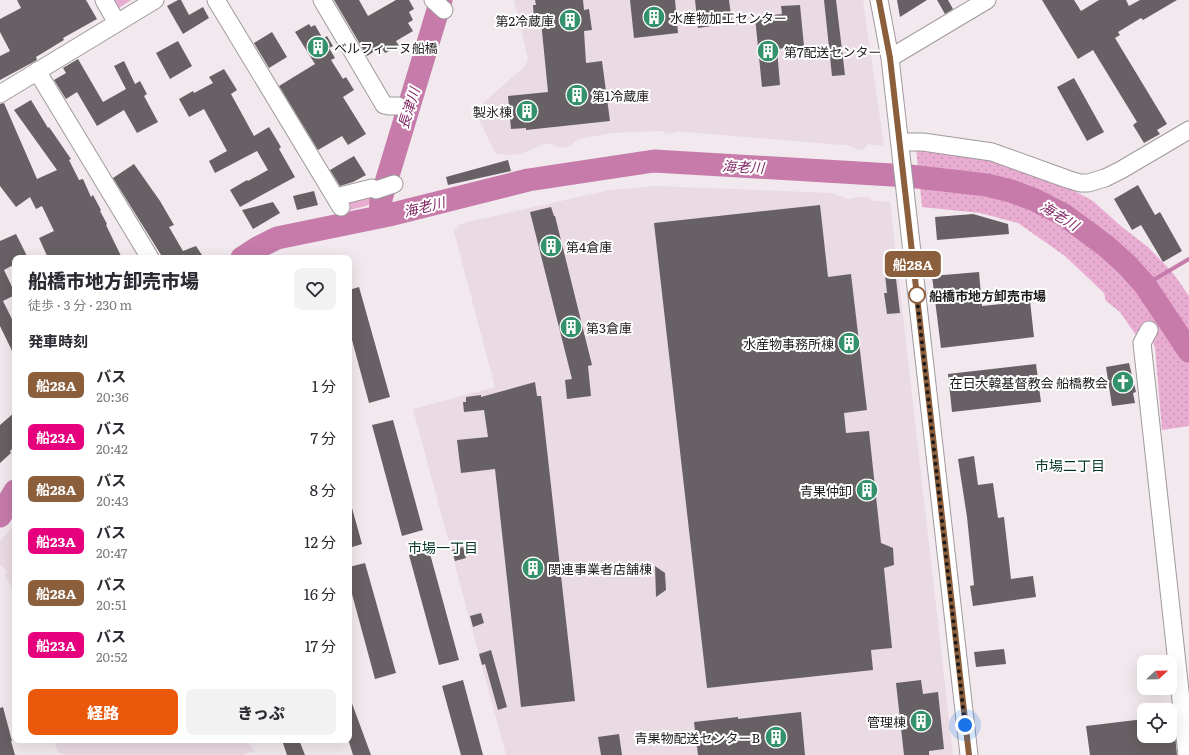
<!DOCTYPE html>
<html lang="ja">
<head>
<meta charset="utf-8">
<style>
  body { margin:0; font-family:Literata,"Noto Sans JP",serif; background:#f2f2f3; color:#2b2b33; height:100vh; display:flex; flex-direction:column; font-size:15px; white-space:nowrap }
  * { box-sizing:border-box; margin:0 }
  p { font-size:13px; color:#7c7c81 }
  .icon { flex:none; width:22px; height:22px; fill:none; stroke:currentColor; stroke-width:2; stroke-linecap:round; stroke-linejoin:round }
  .map { position:relative; flex:1; overflow:hidden }
  .sheet { position:absolute; left:12px; top:255px; width:340px; height:488px; display:flex; flex-direction:column; background:#fff; border-radius:8px; box-shadow:0 4px 16px #0002 }
  .sheet>* { flex:none }
  .badge { padding:0 8px; border-radius:6px; font-size:14px; line-height:26px }
  .needle { width:26px; rotate:68deg }
  .tools { position:absolute; left:1137px; top:655px; display:grid; gap:8px }
  .tools a { display:grid; place-items:center; width:40px; height:40px; border-radius:8px; background:#fff; box-shadow:0 4px 16px #0002; font-size:20px }
  .you { position:absolute; width:20px; height:20px; margin:-10px; border:3px solid #fff; border-radius:50%; background:#1a73e8; box-shadow:0 0 0 6px #1a73e833 }
  .map>.badge { position:absolute; translate:-50% -50%; box-shadow:0 0 0 2px #fff }
  h2 { padding:0 16px; font-size:15px; line-height:36px }
  .round { display:grid; place-items:center; flex:none; width:42px; height:42px; border-radius:8px; background:#f2f2f3 }
  .head { display:flex; align-items:center; justify-content:space-between; height:68px; padding:0 16px }
  h1 { font-size:19px; font-weight:800; line-height:30px }
  .button { display:flex; gap:8px; margin-top:auto; padding:8px 16px }
  .button a { flex:1; height:46px; border-radius:8px; background:#ea580c; color:#fff; font-size:16px; font-weight:800; line-height:46px; text-align:center }
  .button a+a { background:#f2f2f3; color:#2b2b33 }
  ul { padding:0; list-style:none }
  li { display:flex; align-items:center; gap:12px; height:52px; padding:0 16px }
  li div { flex:1 }
  li b { display:block; font-size:15px }
  li em { font-style:normal }
  li .badge { min-width:44px; font-weight:700; text-align:center }
  .map>svg:first-child { display:block }
</style>
</head>
<body>
<div class="map">
<svg width="1189" height="755" viewBox="0 0 1189 755">
  <defs>
    <pattern id="park-dots" width="8" height="8" patternUnits="userSpaceOnUse"><rect width="8" height="8" fill="#eaadd2"/><path d="M2 2h.1M6 6h.1" fill="none" stroke="#c894b4" stroke-width="1.8" stroke-linecap="round"/></pattern>
  </defs>
  <rect width="100%" height="100%" fill="#f1e9ed"/>
  <!-- built -->
  <path fill="#eadae3" d="M514 0H863L884 146 868 144 865 148 861 150 856 149 845 144 843 145 686 132 682 133 679 131 669 134 661 131 612 133 578 139 570 146 562 148 550 144H544L520 154 510 155 497 154 493 149 475 110 525 66 528 59Z
    M656 186 831 193 849 199 858 197H868L874 201 890 202 953 755H506L413 409 495 387 454 232 459 225 467 222 610 190Z
    M15 524V592L5 576 7 571 0 565V541Z
    M54 740H245L255 751 242 755H67L58 752Z"/>
  <!-- park -->
  <path fill="url(#park-dots)" d="M916 148 977 155 1069 188 1093 201 1122 227 1148 247 1173 273 1189 296V426L1162 430 1155 347 1147 331 1140 341 1120 312 1106 301 1104 293 1065 256 1018 223 980 213 922 207Z"/>
  <!-- garden -->
  <path fill="#eaadd2" d="M109 0H131L116 10Z
    M374 196 373 202 366 206 350 210 346 206 351 197Z"/>
  <g fill="none" stroke-linecap="round" stroke-linejoin="round">
    <!-- stream -->
    <path stroke="#c67baa" stroke-width="4" d="M1145 285 1189 259"/>
    <!-- river -->
    <path stroke="#c67baa" stroke-width="23" d="M380 217 381 199 441 0
      M242 258 259 247 277 238 389 215 528 180 654 161 909 176 987 185 1011 191 1035 200 1064 215 1106 246 1127 265 1145 285 1189 351
      M0 516 15 491"/>
  </g>
  <!-- building -->
  <path fill="#676064" d="M17 0H86L97 19 63 38 64 40 36 57 37 60 0 80V56L10 51 0 32V19L21 8Z
    M178 0H181L189 15 203 7 209 18 183 34 167 6Z
    M334 0H359L368 16 396 0H409L414 9 409 12 413 20 408 23 413 31 396 41 399 46 385 53 381 47 367 56Z
    M535 0H583L584 10 589 9 592 30 584 31 586 63 602 61 610 121 526 130V128L511 129 508 96 548 92 541 21 534 22 533 5H536Z
    M630 0H675L678 33 634 38Z
    M695 0H729L732 23 698 28Z
    M824 0H836L845 75 832 76Z
    M897 0H927L900 17Z
    M937 0H948L953 9 945 14Z
    M1042 0H1074L1081 11 1099 0H1126L1129 6 1140 0H1177L1143 20 1141 18 1118 32 1120 35 1115 38 1167 124 1157 130 1160 134 1144 143 1133 125 1137 122 1093 50 1078 59Z
    M800 5 804 46 777 49 780 85 762 87 755 17 782 14 781 6Z
    M309 24 311 27 315 25 323 39 327 36 333 46 329 48 335 58 331 60 343 79 346 77 354 90 343 97 366 134 348 145 342 136 318 150 279 86 315 64 295 32Z
    M272 32 287 57 269 68 254 43Z
    M178 41 192 66 170 79 156 53Z
    M78 59 103 102 126 89 114 66 124 61 135 84 140 81 147 94 144 96 158 122 137 133 124 110 97 126 77 92 66 99 54 80 66 73 63 68Z
    M224 69 237 90 231 94 254 136 269 127 281 147 279 149 295 177 240 207 230 190 247 180 248 181 268 170 257 151 215 173 209 161 227 151 204 109 189 117 179 99 193 91 194 93 213 83 209 77Z
    M1074 78 1104 132 1087 141 1057 87Z
    M31 100 48 128 49 127 71 159 69 160 79 180 83 179 91 197 93 195 101 210 100 211 107 224 106 225 122 258H48L39 238 54 231 42 206 36 209 30 197 16 207 0 186V104L4 103 37 179 57 170 14 110Z
    M354 156 366 175 353 182 340 186 330 170Z
    M508 160 511 171 448 185 446 177Z
    M134 164 160 201 174 225 169 227 183 251 196 246 204 258H163L113 178Z
    M1138 185 1155 215 1160 212 1182 251 1163 262 1141 225 1132 230 1114 199Z
    M314 191 318 205 297 210 293 196Z
    M273 202 280 213 253 229 242 210Z
    M820 205 828 277 851 274 867 410 844 413 846 433 869 431 881 543 893 548 894 565 884 568 892 648 871 650 873 670 707 688 654 223Z
    M551 207 554 216H555L592 365 588 366 591 396 567 399 565 380 572 379 530 212Z
    M973 214 1008 224 1009 234 937 240 935 217Z
    M16 234 28 258H15V264L4 270 15 293V295L3 301 15 325V357L0 326V241Z
    M893 253 900 313 887 314 884 293H887L883 255Z
    M979 272 982 306 1030 301 1034 337 941 348 932 276Z
    M359 287 390 397 369 403 349 329V290Z
    M1129 363 1136 392 1133 393 1135 403 1112 406 1106 367Z
    M1036 364 1041 402 952 412 948 374Z
    M535 382 537 396H541L575 701 521 707 495 469 461 473 457 440 488 437 484 410 464 412 463 402H466V397L481 395V397Z
    M15 412V446L10 451 11 453 0 463V425Z
    M393 420 423 530 402 536 372 425Z
    M974 456 978 485 993 483 998 518 1004 517 1011 579 1033 576 1036 597 973 606 970 586 974 585 967 517 958 459Z
    M349 508H352L362 544 349 548Z
    M463 547 466 558 455 561 452 550Z
    M429 550 459 660 439 665 409 555Z
    M365 563 396 673 375 679 349 583V567Z
    M655 566 665 573 666 590 656 597Z
    M481 613 484 623 473 627 470 616Z
    M1004 649 1006 664 976 667 974 652Z
    M491 650 507 707 498 710 485 664 482 665 479 654Z
    M463 680 483 755H461L442 686Z
    M921 680 923 694 938 692 944 749 929 751V755H904L896 683Z
    M349 698H350L371 755H353L349 742Z
    M3 707 12 741H11L15 755H0V708Z
    M801 712 805 755H698L694 722 738 717V719Z
    M1170 716H1173L1177 755H1090L1086 726 1144 719V736H1170Z
    M619 734 622 755H601L598 737Z
    M282 740H299L305 755H287Z"/>
  <g fill="none" stroke-linecap="round" stroke-linejoin="round">
    <!-- minor casing -->
    <g stroke="#a0999d" stroke-width="19">
      <path id="minor" d="M104 0 117 23
        M216 0 341 207
        M322 0 384 105 389 106H398
        M433 0 444 10
        M879 0 890 58 969 755
        M890 58 987 0
        M37 71 150 258
        M0 94 155 0
        M900 142H923L992 152 1067 179 1080 183H1088L1105 178 1121 170 1189 130
        M336 197 372 188 376 190 394 184
        M1149 330 1142 343 1187 755"/>
    </g>
    <!-- minor -->
    <use href="#minor" stroke="#fff" stroke-width="17"/>
  </g>
  <g fill="none" stroke-linecap="round" stroke-linejoin="round">
    <!-- line casing -->
    <g stroke="#fff" stroke-width="9">
      <path id="line" d="M879 0 890 58 969 755"/>
    </g>
    <!-- line -->
    <use href="#line" stroke="#8b5e3c" stroke-width="6"/>
    <!-- walk -->
    <path stroke="#1d1a1c" stroke-width="4" stroke-dasharray="0 7.2" d="M917 295 916 290 965 725"/>
  </g>
  <!-- icons -->
  <defs>
    <g id="building-disc" transform="scale(1.15)"><circle r="9.5" fill="#33926b" stroke="#fff"/><path d="M-4-6H4V6H1V3H-1V6H-4ZM-2.5-4.3h1.7v1.8h-1.7ZM.8-4.3h1.7v1.8H.8ZM-2.5-1h1.7V.8h-1.7ZM.8-1h1.7V.8H.8Z" fill="#fff"/></g>
    <g id="church-disc" transform="scale(1.15)"><circle r="9.5" fill="#33926b" stroke="#fff"/><path d="M-1.2-6h2.4v3.5h3.3v2.4h-3.3V6h-2.4V-.1h-3.3v-2.4h3.3Z" fill="#fff"/></g>
  </defs>
  <g fill-rule="evenodd">
    <use href="#building-disc" x="654" y="17"/>
    <use href="#building-disc" x="570" y="20"/>
    <use href="#building-disc" x="318" y="47"/>
    <use href="#building-disc" x="768" y="51"/>
    <use href="#building-disc" x="577" y="95"/>
    <use href="#building-disc" x="527" y="111"/>
    <use href="#building-disc" x="551" y="246"/>
    <use href="#building-disc" x="571" y="327"/>
    <use href="#building-disc" x="849" y="343"/>
    <use href="#church-disc" x="1123" y="382"/>
    <use href="#building-disc" x="867" y="490"/>
    <use href="#building-disc" x="533" y="568"/>
    <use href="#building-disc" x="921" y="721"/>
    <use href="#building-disc" x="776" y="737"/>
  </g>
  <!-- markers -->
  <circle fill="#fff" stroke="#8b5e3c" stroke-width="2" cx="917" cy="295" r="8"/>
  <g text-anchor="middle" dominant-baseline="central" stroke-width="4" stroke-linejoin="round" paint-order="stroke">
    <!-- poi labels -->
    <g font-size="13" fill="#1d1a1c" stroke="#fff" text-anchor="start">
      <text x="670" y="17">水産物加工センター</text>
      <text x="554" y="20" text-anchor="end">第2冷蔵庫</text>
      <text x="334" y="47">ベルフィーヌ船橋</text>
      <text x="784" y="51">第7配送センター</text>
      <text x="592" y="95">第1冷蔵庫</text>
      <text x="512" y="111" text-anchor="end">製氷棟</text>
      <text x="566" y="246">第4倉庫</text>
      <text x="586" y="327">第3倉庫</text>
      <text x="834" y="343" text-anchor="end">水産物事務所棟</text>
      <text x="1108" y="382" text-anchor="end">在日大韓基督教会 船橋教会</text>
      <text x="852" y="490" text-anchor="end">青果仲卸</text>
      <text x="548" y="568">関連事業者店舗棟</text>
      <text x="906" y="721" text-anchor="end">管理棟</text>
      <text x="760" y="737" text-anchor="end">青果物配送センターB</text>
    </g>
    <!-- stop labels -->
    <g font-size="13" font-weight="bold" fill="#1d1a1c" stroke="#fff" text-anchor="start">
      <text x="929" y="295">船橋市地方卸売市場</text>
    </g>
    <!-- water labels -->
    <g font-size="14" font-style="italic" fill="#822966" stroke="#fff">
      <text transform="translate(408 108) rotate(-73)">長津川</text>
      <text transform="translate(743 166) rotate(3)">海老川</text>
      <text transform="translate(424 206) rotate(-14)">海老川</text>
      <text transform="translate(1060 215) rotate(32)">海老川</text>
    </g>
    <!-- neighbourhood labels -->
    <g font-size="14" fill="#063624" stroke="#fff">
      <text x="1070" y="465">市場二丁目</text>
      <text x="443" y="547">市場一丁目</text>
    </g>
  </g>
</svg>
<div class="tools">
<a><svg class="needle" viewBox="-14 -14 28 28"><path d="M0-13l5 13h-10z" fill="#e53935"/><path d="M0 13l5-13h-10z" fill="#7c7c81"/></svg></a>
<a><svg class="icon" aria-label="locate" viewBox="0 0 24 24"><circle cx="12" cy="12" r="6"/><path d="M12 2v4M12 18v4M2 12h4M18 12h4"/></svg></a>
</div>
<div class="you" style="left:965px;top:725px"></div>
<b class="badge" style="left:913px;top:264px;background:#8b5e3c;color:#fff">船28A</b>
<section class="sheet">
<div class="head"><div><h1>船橋市地方卸売市場</h1><p>徒歩 · 3 分 · 230 m</p></div><a class="round"><svg class="icon" aria-label="heart" viewBox="0 0 24 24"><path d="M12 20l-8-8c-3-5 5-10 8-4 3-6 11-1 8 4z"/></svg></a></div>
<h2>発車時刻</h2>
<ul>
<li><span class="badge" style="background:#8b5e3c;color:#fff">船28A</span><div><b>バス</b><p>20:36</p></div><em>1 分</em></li>
<li><span class="badge" style="background:#e6007e;color:#fff">船23A</span><div><b>バス</b><p>20:42</p></div><em>7 分</em></li>
<li><span class="badge" style="background:#8b5e3c;color:#fff">船28A</span><div><b>バス</b><p>20:43</p></div><em>8 分</em></li>
<li><span class="badge" style="background:#e6007e;color:#fff">船23A</span><div><b>バス</b><p>20:47</p></div><em>12 分</em></li>
<li><span class="badge" style="background:#8b5e3c;color:#fff">船28A</span><div><b>バス</b><p>20:51</p></div><em>16 分</em></li>
<li><span class="badge" style="background:#e6007e;color:#fff">船23A</span><div><b>バス</b><p>20:52</p></div><em>17 分</em></li>
</ul>
<div class="button"><a>経路</a><a>きっぷ</a></div>
</section>
</div>
</body>
</html>
